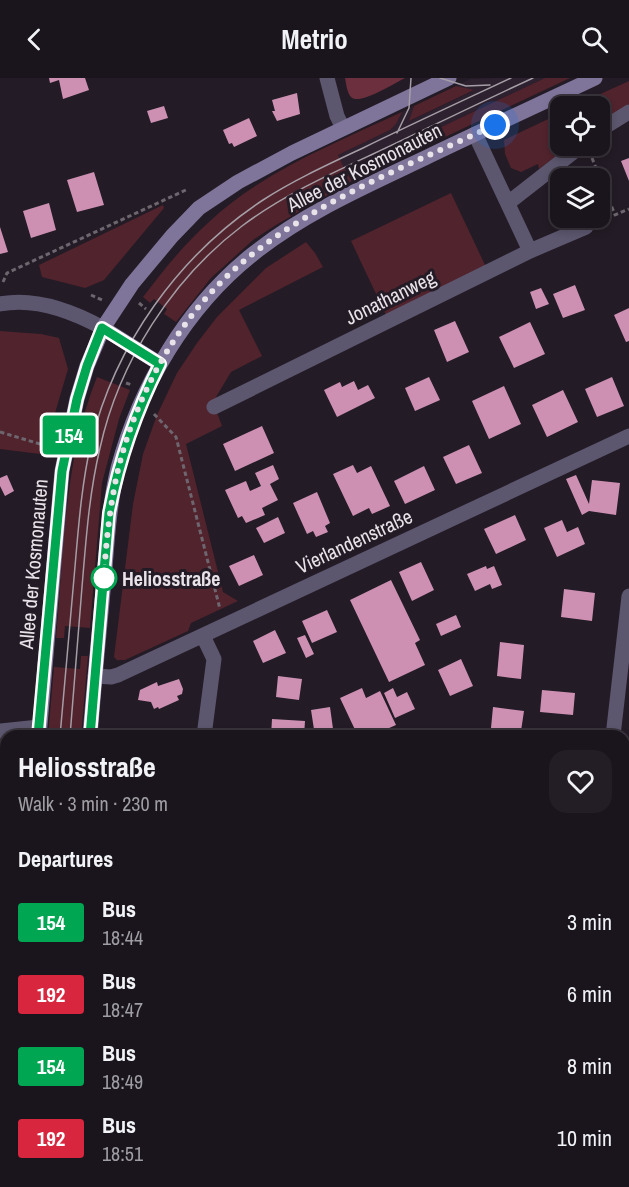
<!DOCTYPE html>
<html lang="en">
<head>
<meta charset="utf-8">
<style>
  body { margin:0; font-family:"Archivo Narrow",sans-serif; background:#231d25; color:#f1f3f6; height:100vh; display:flex; flex-direction:column; font-size:22px; white-space:nowrap }
  * { box-sizing:border-box; margin:0 }
  p { font-size:20px; color:#9f9ea3 }
  .icon { flex:none; width:33px; height:33px; fill:none; stroke:currentColor; stroke-width:2; stroke-linecap:round; stroke-linejoin:round }
  .map { position:relative; flex:1; overflow:hidden }
  .panel { position:absolute; left:0px; top:652px; width:630px; height:458px; display:flex; flex-direction:column; background:#1a141c; border-radius:18px 18px 0 0; box-shadow:0 3px 9px #0003,0 0 0 2px #38333b }
  .panel>* { flex:none }
  .badge { padding:0 12px; border-radius:4px; font-size:21px; line-height:39px }
  .buttons { position:absolute; left:550px; top:18px; display:grid; gap:12px }
  .buttons a { display:grid; place-items:center; width:60px; height:60px; border-radius:12px; background:#1a141c; box-shadow:0 3px 9px #0003,0 0 0 2px #38333b; font-size:30px }
  .you { position:absolute; width:30px; height:30px; margin:-15px; border:4px solid #fff; border-radius:50%; background:#1a73e8; box-shadow:0 0 0 9px #1a73e833 }
  .map>.badge { position:absolute; translate:-50% -50%; box-shadow:0 0 0 3px #fff }
  h2 { padding:0 18px; font-size:22px; line-height:54px }
  .round { display:grid; place-items:center; flex:none; width:63px; height:63px; border-radius:18px; background:#231d25 }
  .headline { display:flex; align-items:center; justify-content:space-between; height:102px; padding:0 18px }
  h1 { font-size:28px; font-weight:700; line-height:45px }
  ul { padding:0; list-style:none }
  li { display:flex; align-items:center; gap:18px; height:72px; padding:0 18px }
  li div { flex:1 }
  li b { display:block; font-size:22px }
  li em { font-style:normal }
  li .badge { min-width:66px; font-weight:700; text-align:center }
  header { display:flex; justify-content:space-between; align-items:center; height:78px; padding:0 18px; background:#1a141c; font-size:27px; font-weight:700 }
  .map>svg:first-child { display:block }
</style>
</head>
<body>
<header><svg class="icon" aria-label="back" viewBox="0 0 24 24"><path d="M15 5l-7 7 7 7"/></svg>Metrio<svg class="icon" aria-label="search" viewBox="0 0 24 24"><circle cx="10" cy="10" r="6"/><path d="M15 15l6 6"/></svg></header>
<div class="map">
<svg width="629" height="1109" viewBox="0 0 629 1109">
  <rect width="100%" height="100%" fill="#231b25"/>
  <!-- built -->
  <path fill="#2d202f" d="M495 0H545L345 94 338 77 390 52 396 46 402 34 414 28 410 43 473 13 456 8 470 1Z
    M629 746V954L624 956V748Z"/>
  <!-- green -->
  <path fill="#51232d" d="M545 0H570L350 104 276 147 253 162 211 200 176 244 164 236 167 231 154 221 150 225 143 219C163 193 184 166 209 144 263 93 336 65 402 34L396 46 390 52 338 77 346 94Z
    M629 3V26L600 44V28H574Z
    M456 8 474 12 409 43 414 28Z
    M561 35V68H569L539 91 538 86 521 94 511 90 505 76 504 62Z
    M451 115 486 189 386 237 351 163Z
    M163 127 164 130 104 202 85 210 42 199 39 187Z
    M306 164 315 175 323 189 239 232 262 278 231 294 213 324 222 348 186 366 223 514 238 523 191 545 188 553 125 582H117L114 579 133 426 143 376 157 337 177 295 197 265 217 239 266 190Z
    M0 253 41 256 59 260 68 291 55 335 48 377 0 371Z
    M97 299 130 312 119 341 102 405 90 550 65 548 64 560H56C64 473 64 381 97 299Z
    M81 578H88L81 658H48L54 589 80 591Z"/>
  <!-- forest -->
  <path fill="#6b2f3d" d="M345 0H405C395 5 359 28 351 19 347 15 346 5 345 0Z"/>
  <!-- building -->
  <path fill="#cd90b3" d="M49 0H85L89 12 63 21 59 2 50 5Z
    M297 15 300 36 277 43 272 33H275L272 22Z
    M164 28 168 40 151 45 147 33Z
    M249 40 257 58 234 69 232 65 229 66 223 52Z
    M629 80V103L621 83Z
    M94 94 104 127 77 134 67 102Z
    M49 125 56 152 31 160 23 133Z
    M0 149 8 174 0 176Z
    M575 207 585 232 563 240 553 216Z
    M541 210 549 226 536 231 530 214Z
    M629 230V263L626 264 614 237Z
    M455 243 469 274 447 284 434 252Z
    M530 244 545 276 514 290 499 259Z
    M429 299 440 322 415 333 405 310Z
    M612 299 624 328 597 339 585 311Z
    M354 303 358 312 368 307 375 320 337 339 324 312 340 304 342 309Z
    M504 308 521 346 489 361 472 323Z
    M563 312 578 344 547 359 532 327Z
    M262 348 274 375 235 393 223 366Z
    M469 367 482 395 456 406 443 379Z
    M273 387 279 401 270 406 278 422 262 430 265 437 246 445 242 438 238 440 225 412 246 403 250 413 261 408 255 395Z
    M353 387 357 395 371 388 390 428 372 436 369 430 353 438 333 396Z
    M424 388 435 412 405 426 394 403Z
    M7 397 14 413 5 418 0 408V400Z
    M576 397 589 426 592 402 620 405 616 437 589 433 582 437 566 401Z
    M317 414 330 445 325 448 328 454 316 459 313 453 307 456 293 425Z
    M515 437 526 462 496 476 484 451Z
    M278 439 285 455 264 465 256 450Z
    M562 442 567 454 578 449 585 466 557 479 544 450Z
    M254 477 263 497 239 508 229 488Z
    M421 484 434 512 412 523 399 494Z
    M486 488 487 491 494 488 502 507 492 511 490 506 475 513 467 496Z
    M391 502 420 562 415 565 425 587 389 604 350 522Z
    M564 511 595 515 592 543 561 539Z
    M327 532 337 554 312 565 302 543Z
    M456 537 461 549 441 558 436 546Z
    M275 552 286 575 263 585 253 563Z
    M305 557 314 576 306 580 297 560Z
    M500 564 524 567 521 601 497 598Z
    M461 581 473 608 450 618 438 592Z
    M278 598 302 601 299 622 276 619Z
    M179 601 183 611 182 616 177 618 179 622 159 631 158 629 154 631 151 624 138 622 140 612 157 604 158 608Z
    M362 610 366 620 380 613 396 647 371 658H358L340 620Z
    M393 610 397 619 407 614 415 631 395 640 384 615Z
    M542 612 575 615 573 637 540 634Z
    M330 629 334 658H315L311 632Z
    M493 629 524 633 521 653 491 650Z
    M272 641 305 643 304 658H271Z
    M629 1045V1082L624 1084V1047Z
    M511 1104H530L539 1105V1109H510Z"/>
  <g fill="none" stroke-linecap="round" stroke-linejoin="round">
    <!-- path -->
    <path stroke="#6d666f" stroke-width="3" stroke-dasharray="4.5 3" stroke-linecap="butt" d="M592 80 615 137
      M600 143 629 131
      M3 204 7 195 188 111
      M91 217 102 222
      M139 225 146 231
      M126 305 132 307
      M154 336 176 359 220 531
      M0 354 50 369
      M624 731 629 730
      M425 1104 434 1109
      M441 1104 442 1109
      M187 1109V1104
      M314 1109 319 1104"/>
    <!-- minor -->
    <path stroke="#5c566e" stroke-width="15" d="M327 0 337 38 343 50
      M600 52 629 34
      M475 56 530 173
      M508 125 581 68
      M214 329 530 173 586 149
      M203 558 214 581 204 658
      M95 598 111 599 118 597 629 358
      M0 653 39 649
      M613 658 629 518
      M0 945H6
      M624 990 629 988
      M581 1104 583 1109
      M151 1109 152 1104"/>
    <!-- tertiary -->
    <path stroke="#5c566e" stroke-width="15" d="M0 226C35 219 72 233 103 250"/>
    <!-- secondary -->
    <path stroke="#7f759b" stroke-width="15" d="M103 250 160 286
      M39 658 62 393 77 321 87 288 103 250 132 206 172 158 199 130 238 104 292 75 449 0
      M90 658C94 607 99 555 104 503 107 465 109 427 118 390 140 308 186 229 253 176 304 135 366 108 425 80 481 53 538 27 595 0
      M0 1096 6 1032
      M51 1109V1104"/>
    <!-- tram -->
    <path stroke="#a59ea6" stroke-width="1.5" d="M440 0 466 8 490 7
      M397 55 409 30 411 0
      M60 658C65 606 69 553 74 500 78 455 81 409 91 365 115 267 178 178 263 122 294 102 329 86 363 70 412 46 462 23 511 0
      M70 658C74 609 78 559 82 509 86 462 89 416 100 370 119 284 172 201 242 148 282 118 328 97 373 76 426 51 479 25 533 0
      M20 1109 21 1104
      M31 1109V1104"/>
  </g>
  <g fill="none" stroke-linecap="round" stroke-linejoin="round">
    <!-- line casing -->
    <g stroke="#fff" stroke-width="14">
      <path id="line" d="M38 658 62 393 77 321 87 288 102 250 160 286C136 334 119 382 109 435L90 658"/>
    </g>
    <!-- line -->
    <use href="#line" stroke="#00a651" stroke-width="9"/>
    <!-- walk -->
    <path stroke="#e8e2e9" stroke-width="6" stroke-dasharray="0 10.8" d="M104 500C106 463 110 427 118 392 138 309 186 227 254 175 325 119 414 85 495 47"/>
  </g>
  <!-- markers -->
  <circle fill="#fff" stroke="#00a651" stroke-width="3" cx="104" cy="500" r="12"/>
  <g text-anchor="middle" dominant-baseline="central" stroke-width="6" stroke-linejoin="round" paint-order="stroke">
    <!-- street labels -->
    <g font-size="20" fill="#e8e2e9" stroke="#231b25">
      <text transform="translate(364 89) rotate(-27)">Allee der Kosmonauten</text>
      <text transform="translate(390 219) rotate(-26)">Jonathanweg</text>
      <text transform="translate(354 463) rotate(-25)">Vierlandenstraße</text>
      <text transform="translate(33 486) rotate(-85)">Allee der Kosmonauten</text>
    </g>
    <!-- stop labels -->
    <g font-size="20" font-weight="bold" fill="#e8e2e9" stroke="#231b25" text-anchor="start">
      <text x="122" y="500">Heliosstraße</text>
    </g>
  </g>
</svg>
<div class="buttons">
<a><svg class="icon" aria-label="locate" viewBox="0 0 24 24"><circle cx="12" cy="12" r="6"/><path d="M12 2v4M12 18v4M2 12h4M18 12h4"/></svg></a>
<a><svg class="icon" aria-label="layers" viewBox="0 0 24 24"><path d="M12 4l9 5-9 5-9-5zM3 14l9 5 9-5"/></svg></a>
</div>
<div class="you" style="left:495px;top:47px"></div>
<b class="badge" style="left:69px;top:357px;background:#00a651;color:#fff">154</b>
<section class="panel">
<div class="headline"><div><h1>Heliosstraße</h1><p>Walk · 3 min · 230 m</p></div><a class="round"><svg class="icon" aria-label="heart" viewBox="0 0 24 24"><path d="M12 20l-8-8c-3-5 5-10 8-4 3-6 11-1 8 4z"/></svg></a></div>
<h2>Departures</h2>
<ul>
<li><span class="badge" style="background:#00a651;color:#fff">154</span><div><b>Bus</b><p>18:44</p></div><em>3 min</em></li>
<li><span class="badge" style="background:#d7263d;color:#fff">192</span><div><b>Bus</b><p>18:47</p></div><em>6 min</em></li>
<li><span class="badge" style="background:#00a651;color:#fff">154</span><div><b>Bus</b><p>18:49</p></div><em>8 min</em></li>
<li><span class="badge" style="background:#d7263d;color:#fff">192</span><div><b>Bus</b><p>18:51</p></div><em>10 min</em></li>
</ul>
</section>
</div>
</body>
</html>
